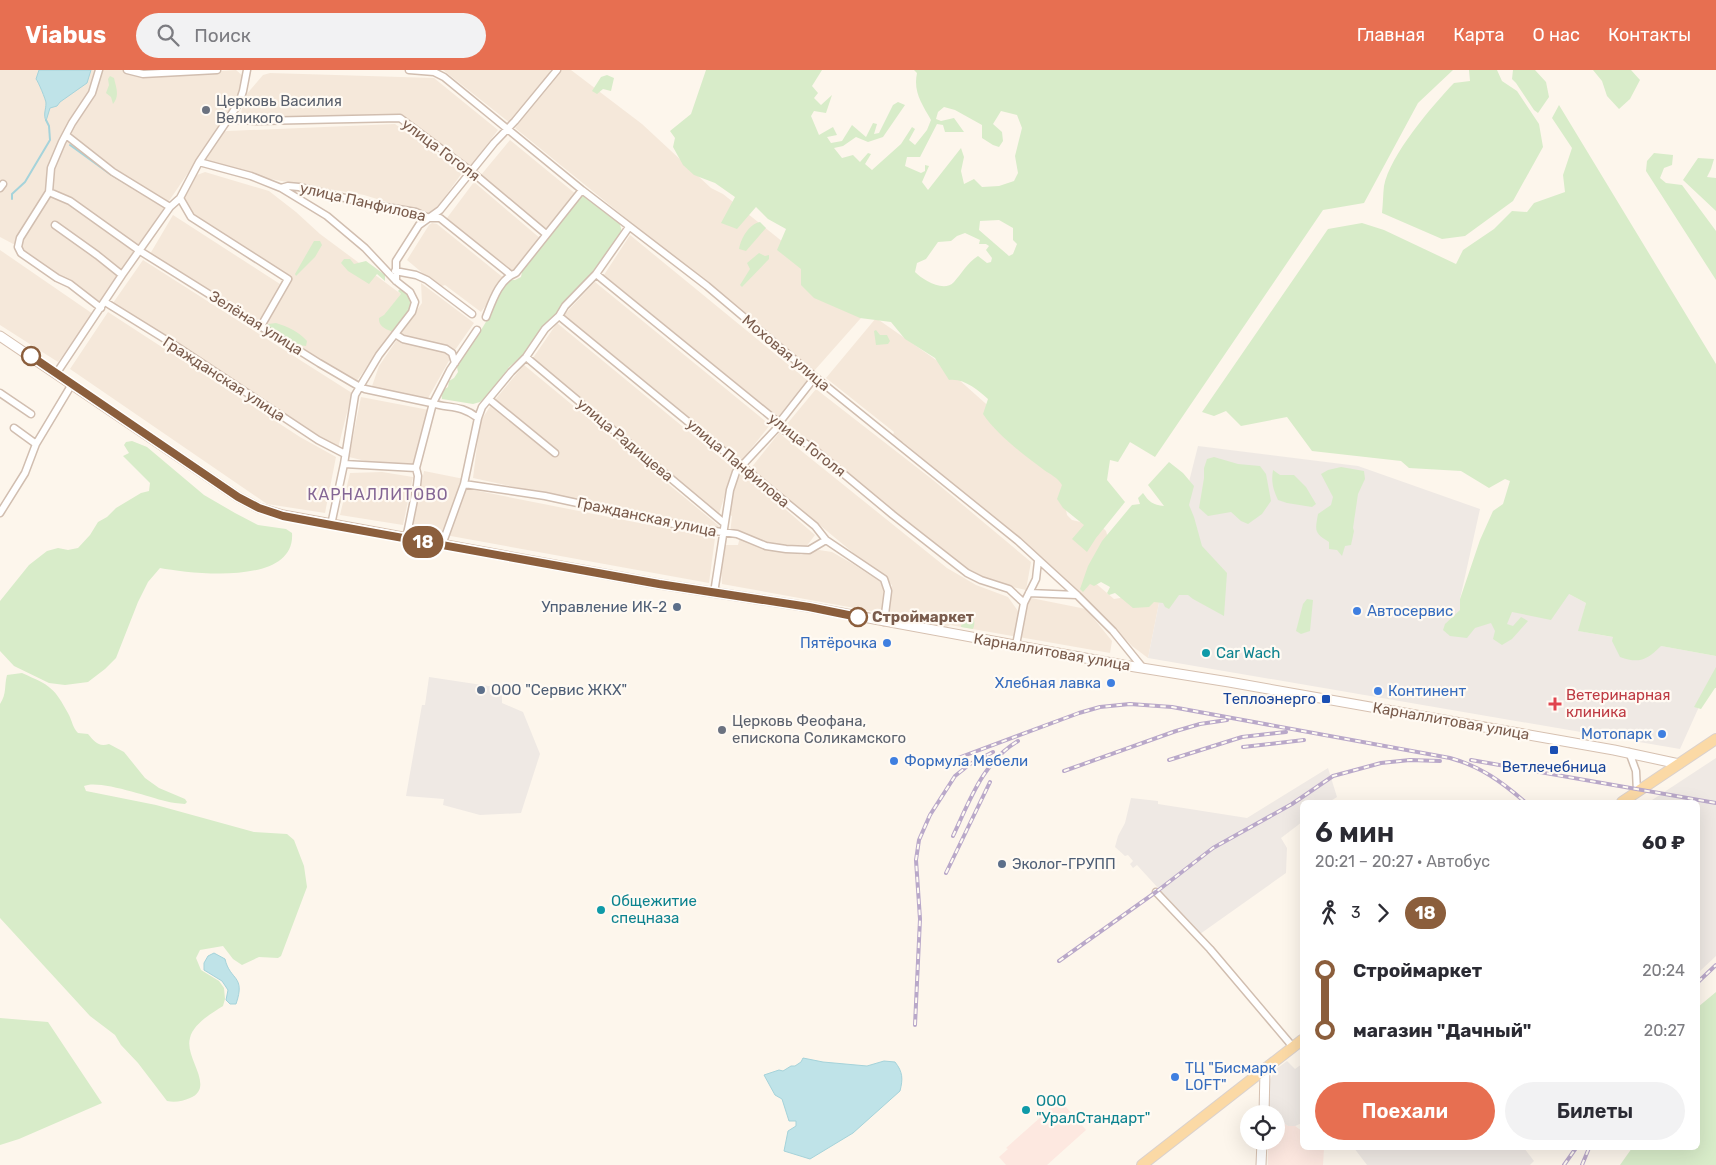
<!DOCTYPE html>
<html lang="ru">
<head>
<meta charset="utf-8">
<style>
  body { margin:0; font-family:Rubik,sans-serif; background:#f2f2f3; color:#2b2b33; height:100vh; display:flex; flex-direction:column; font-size:19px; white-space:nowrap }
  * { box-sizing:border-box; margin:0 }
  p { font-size:16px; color:#7c7c81 }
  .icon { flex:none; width:28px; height:28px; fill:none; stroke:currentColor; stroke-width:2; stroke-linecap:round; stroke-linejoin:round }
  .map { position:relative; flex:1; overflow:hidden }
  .sheet { position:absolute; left:1300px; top:730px; width:400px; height:350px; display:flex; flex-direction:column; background:#fff; border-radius:8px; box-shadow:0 5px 20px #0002 }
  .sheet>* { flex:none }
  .badge { padding:0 10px; border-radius:16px; font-size:18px; line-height:32px }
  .tools { position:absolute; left:1240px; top:1035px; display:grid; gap:10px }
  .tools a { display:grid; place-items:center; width:45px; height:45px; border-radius:50%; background:#fff; box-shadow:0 5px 20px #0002; font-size:25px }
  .map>.badge { position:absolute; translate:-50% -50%; box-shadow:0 0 0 2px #fff }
  .legs { display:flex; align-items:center; gap:8px; height:55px; padding:0 15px; font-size:16px }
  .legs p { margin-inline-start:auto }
  .summary { display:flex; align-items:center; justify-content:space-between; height:85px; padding:0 15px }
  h1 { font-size:28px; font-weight:600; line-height:38px }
  .primary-button { display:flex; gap:10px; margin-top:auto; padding:10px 15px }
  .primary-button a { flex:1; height:58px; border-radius:30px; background:#e76f51; color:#fff; font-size:20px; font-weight:600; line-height:58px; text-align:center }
  .primary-button a+a { background:#f2f2f3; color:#2b2b33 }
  ul { padding:0 15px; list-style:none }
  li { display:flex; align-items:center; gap:18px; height:60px; font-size:19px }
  li i { display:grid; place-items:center; width:8px; height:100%; margin:0 6px; background:currentColor }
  li i::after { content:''; width:12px; height:12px; margin:-6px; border:4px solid; border-radius:50%; background:#fff }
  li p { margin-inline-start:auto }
  li:first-child i { background:linear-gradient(#0000 50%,currentColor 0) }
  li:last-child i { background:linear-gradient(currentColor 50%,#0000 0) }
  header { display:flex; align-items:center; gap:30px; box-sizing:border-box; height:70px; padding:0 25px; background:#e76f51; color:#fff }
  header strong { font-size:24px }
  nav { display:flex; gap:28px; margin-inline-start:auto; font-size:18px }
  .search { width:350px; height:45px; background:#f2f2f3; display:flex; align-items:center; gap:12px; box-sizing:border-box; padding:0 18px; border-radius:28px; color:#7c7c81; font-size:19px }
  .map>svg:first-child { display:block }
</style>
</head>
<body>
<header>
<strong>Viabus</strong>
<div class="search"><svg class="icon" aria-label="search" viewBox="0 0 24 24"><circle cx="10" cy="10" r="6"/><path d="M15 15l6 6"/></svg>Поиск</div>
<nav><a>Главная</a><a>Карта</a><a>О нас</a><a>Контакты</a></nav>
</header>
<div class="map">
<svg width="1716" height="1095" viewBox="0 0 1716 1095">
  <rect width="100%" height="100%" fill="#fdf6ec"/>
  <!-- residential -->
  <path fill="#f5e8da" d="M0 0H124L132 5H167L236 0 244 7 240 26 98 236 19 177 0 167Z
    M443 0H550L551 1 510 53Z
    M560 0H571L642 54 711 118 723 124 868 240 814 301 515 58Z
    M270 3 434 8 498 60 470 97 401 46 240 47 245 26 263 5Z
    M395 54 462 103 437 138 429 145 364 125 270 109 207 94 205 88 220 63 227 61Z
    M510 70 577 125 547 161 481 105Z
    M205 102 269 121 296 142 320 164 413 233 356 312 150 184 173 145 280 214 287 205 192 145 184 129 197 105Z
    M474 112 541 169 512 203 447 148Z
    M432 153 437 154 505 209 481 242 445 215 439 217 407 190 429 155Z
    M630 165 807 310 778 347 604 205Z
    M0 180 93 244 58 292 0 255Z
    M143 190 352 323 338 378 113 233Z
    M595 212 770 355 742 390 564 245Z
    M421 213 474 253 455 280 427 330 371 319 379 296 422 233Z
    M108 242 300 367 336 387 325 443 267 434 70 299Z
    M876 248 939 292 1003 349 1072 417 1065 435 1067 445 1072 450 1102 457 1106 461 1108 468 1093 511 1114 529 1120 528 1125 523H1161L1148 588 1132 576 1073 516 903 372 902 373 896 368 893 365 894 362 826 308Z
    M557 253 733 398 719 444 533 288Z
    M524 295 719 456 716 461 473 408 480 352 493 332Z
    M816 319 933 410 1031 492 1026 520 979 510 787 354Z
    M361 327 429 340 413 395 374 393 349 387Z
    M779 363 947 498 976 515 1008 527 1018 541 1024 542 1027 529 1031 528 1086 539 1112 571 1110 583 950 555 945 558 927 554V550L888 543 892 515 751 398Z
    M424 401 469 410 468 419 715 468 709 513 412 459Z
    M382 402 413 407 403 455 340 445 350 403Z
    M740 405 748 407 815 465 800 485 819 480 832 482 853 494 885 515 882 543 722 514 721 496 725 475H738L740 467 730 464 732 446 730 445 735 414Z"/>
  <!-- commercial -->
  <path fill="#fde8e0" d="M1060 1030 1086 1060 1047 1095H1006L999 1087 1008 1079 1006 1078Z
    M1279 1050 1288 1056H1295L1302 1061V1078H1324L1323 1095H1268V1071H1276V1051Z"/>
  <!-- industrial -->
  <path fill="#efe9e4" d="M1198 376 1358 396 1480 439 1460 529 1569 524 1586 533 1579 561 1716 586V599L1680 679 1148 588 1161 523Z
    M429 607 502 618V633L523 642 540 684 521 743 480 745 443 735 444 729 406 726 422 635H425Z
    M1716 688V886L1698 903V732H1649Z
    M1328 698 1337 727 1329 732H1302V752L1281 768 1287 778 1286 803 1200 864 1137 795 1133 798 1130 794 1133 791 1128 785 1125 786 1115 777 1118 766 1125 753 1131 728 1158 731V734L1247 748Z
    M1287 991 1295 999 1302 994V1053L1295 1056H1288L1276 1048V1044H1269L1265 1041 1268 1013 1276 999Z
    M1354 1078H1524L1534 1091 1530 1095H1367Z"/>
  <!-- green -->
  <path fill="#d8ecc9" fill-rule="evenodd" d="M706 0H822L812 16 818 23 814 28 821 35 832 25 826 43 814 41 811 46 819 65 833 57 837 65 827 67 831 73 842 71 852 55 866 67 873 53 877 54 874 64 879 63 893 35 898 32 905 35 883 67 868 72 856 67 843 76 834 78 842 88 853 85 860 92 868 83 871 84 865 94 872 100 901 74 912 57 915 59 909 70 915 75 927 60 931 50C922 34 913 22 917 3L914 0H1453L1418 33 1364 133 1323 140 1155 387 1130 372 1118 392 1110 390 1107 410 1125 432 1096 468 1087 482 1072 469 1084 455 1063 438 1057 429 1062 415C1057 407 1051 405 1044 400 1023 384 998 366 983 344L988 329C978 320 964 308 949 310L935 288 905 269 891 252 860 248 814 228 801 215V199L777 180 786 159 768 149 756 137 737 159 721 153 735 127 715 113 694 105 683 95 673 77 675 68 670 61 691 44ZM944 37 955 40 982 55V68L993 75 999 77 1003 71 1002 62 993 54 1001 41 1017 45 1022 58 1015 86 1018 103 1014 111 999 116 982 117 974 109 964 114 961 101 964 87 961 78 928 120 922 112 929 96 925 95V101L921 103 905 96 907 87H920L937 54 943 55 945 62H964L954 48 941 51 936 49 938 42ZM999 150 1013 158V170L1017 174 1013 184 1009 186 979 160 980 151ZM965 163 980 170 979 174H986L989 176 986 180 992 188 991 192 987 193 978 186C967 193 962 203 954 212 944 223 923 210 915 202L917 193 926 189 938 172 951 171 957 166Z
    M1469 0H1497L1502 11 1517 21 1539 54 1543 77 1513 131 1465 166 1442 169 1382 143C1383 134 1383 124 1384 116 1390 85 1432 36 1454 13L1470 11Z
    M1513 0H1535L1546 12 1549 27 1538 43 1534 40 1516 13 1512 9Z
    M1593 0H1631L1640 10 1630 29 1619 39 1607 26 1602 11Z
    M607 5 614 8 611 21 603 19 597 24 592 21 601 7Z
    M110 6 114 8C116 17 120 26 113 34L111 27 106 23 109 15 108 9Z
    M1559 35 1716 294V586L1661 576C1647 590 1639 594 1620 587L1612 571 1613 567 1578 561 1586 533 1569 524 1551 550 1512 542 1507 554 1513 556 1521 547 1528 551 1512 569 1502 575 1493 569 1495 561 1491 553 1475 558 1467 568 1450 566 1443 560 1445 554 1460 540V529L1480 470 1493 441 1503 434 1510 411 1505 409 1489 418 1461 401 1409 398 1401 391 1312 381 1287 347 1241 356 1226 341 1214 346 1202 342 1328 159 1362 153 1384 160 1456 194 1463 180 1494 159 1512 141 1527 142 1534 133 1565 122 1563 105 1572 78 1552 48Z
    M1654 83 1673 85 1672 95 1664 98 1660 108 1666 113 1682 115 1716 161V210L1646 101 1647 91Z
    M1698 88 1714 89 1711 99 1707 107 1716 108V141L1683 110Z
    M583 126H587L620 154 622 163 596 200 556 245 547 253 523 285 509 297 491 323 480 332 473 334 442 329C441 323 442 320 448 317L449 311 454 308 458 302 457 297 458 292C467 278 479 265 487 250 494 236 498 221 510 210H515L521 207 523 197 577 128Z
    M760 152 766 158 746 181 739 179C741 168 749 154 760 152Z
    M314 171H320L322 175 315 187 296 206 295 204Z
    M759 183 765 186 769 185V189L742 217 740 215 750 199 747 193Z
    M344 189H350L354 194 366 191 385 205V211L377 204 369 214 348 201 341 193Z
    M400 219 408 222 413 235 394 262C387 260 378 257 379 248L384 245 401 224 398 221Z
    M276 253C288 257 298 261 307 271L306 276 298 275 268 257V254Z
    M876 260 880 265H887L890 271 888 274 876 275 874 261Z
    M132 371 147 377 204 425 235 443 258 455 286 459 292 463C296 516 193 504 160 498L148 512 138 532 116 588 105 599 88 612 65 615 49 613 14 596 0 581V531L29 495 47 481 58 478 68 480 78 478 90 465 98 452 107 447 116 438 141 423 149 421 150 413 123 386 129 383 124 375 126 372Z
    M1214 387 1238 394 1260 396 1266 404 1271 431 1262 444 1248 454 1241 451 1231 442 1208 446 1199 438 1204 408V398L1207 389Z
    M1169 392 1183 403 1194 416 1189 435 1194 447 1202 476 1227 503 1224 546 1193 529 1188 525H1179L1169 539 1165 537 1163 533 1154 532 1149 537 1133 538 1115 523 1109 525 1107 523 1110 517 1101 512 1094 516 1090 514 1083 522 1080 519 1088 496 1102 471 1132 435 1140 434 1138 428 1143 423C1149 432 1153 435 1164 436L1148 415Z
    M1341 397 1364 401 1365 409 1358 424 1353 458 1354 461 1351 475 1345 476 1342 486 1337 480 1329 479V472C1314 463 1315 461 1318 444L1331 435 1333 427 1321 404 1328 400Z
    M1273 400 1280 405H1294L1306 417 1316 434 1312 437 1287 433 1278 430C1273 419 1271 412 1273 400Z
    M1307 529 1313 530 1310 561 1301 564 1296 561 1303 534Z
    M967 542C974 546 976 552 973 559L961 557 964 543Z
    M1716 597V618H1715L1701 639 1694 637Z
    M22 603C51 616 54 617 69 645 72 651 73 658 78 663L88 664C95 672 98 677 109 674L124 682 145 708 159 718 185 729 187 732 185 734C178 733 172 733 165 731 149 727 98 709 84 716L86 721 156 735 254 762 287 764 294 770 304 796 307 817 281 886 278 888 259 887 242 895 233 889 223 876 200 880 196 888 201 900 219 911 224 918 225 929 223 936C212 943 193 954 190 968 184 988 216 1017 190 1028 183 1031 175 1033 167 1031L138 993 121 975 115 965 90 946 0 848V634C7 623 4 616 7 605Z
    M1716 922V1095H1620L1632 1078H1698V937Z
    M0 948 48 952 102 1033 19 1069 0 1075Z"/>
  <!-- water -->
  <path fill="#bfe3e8" stroke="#a5d3da" d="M39 0H91L87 13 60 32 57 36 50 38 46 51C43 44 46 40 46 33 46 30 38 11 36 9Z
    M214 883 225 889C230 911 246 905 236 934H230L226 930 228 920 222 911 204 900V893L208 886Z
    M803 988 823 992 867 996 884 991 895 992C903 1002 903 1009 900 1021L853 1063 810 1089 784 1081 788 1061 796 1056V1051H789L782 1029 775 1025 764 1005 779 1000 783 1001 791 996H795L801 992Z"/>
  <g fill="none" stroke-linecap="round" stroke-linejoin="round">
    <!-- stream -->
    <path stroke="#a5d3da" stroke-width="2" d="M70 75 110 104 145 125
      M12 129V124L25 112 50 70 49 56 46 50"/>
    <!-- street casing -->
    <g stroke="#d1beb0" stroke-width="9">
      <path id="street" d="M99 0 92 23 72 53 62 72 51 98 49 122 20 168 18 177 21 183 57 208 70 214 101 238
        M127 0 143 4 217 0
        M409 0 434 2 444 7 582 120 707 216 815 307 1018 471 1077 525 1113 561 1143 598
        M228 49 256 51 400 48 472 102 546 164
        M66 65 113 102 170 137
        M199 92 251 106 281 118 288 116 299 117 374 135 416 142 429 148H440L511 205
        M0 118 3 114
        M281 118 327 146 365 178 396 211 410 222 415 232 412 242 379 285 355 325 344 394 331 455
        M49 122 70 131 140 181 319 293 360 317 365 319 431 333C449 339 460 334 478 348
        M180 128 191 147 288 209 261 256
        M55 155 97 185 122 205
        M395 201 416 205 427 210 472 244
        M596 204 779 353 783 360 810 376 893 445 967 503 981 510 1009 519 1024 533
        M396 211V191L419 155 440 140 494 73 515 51 557 0
        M105 232 176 276 318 370 345 384
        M559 246 815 456 826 470 884 509 888 521 884 552
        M486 247C492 232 499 209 516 203L582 120
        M395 264 403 269 446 279 452 283 455 293
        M526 287 724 453
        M56 304 122 205 170 137 180 128 199 92 239 33 243 21 247 0
        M0 323 31 344
        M490 330 555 383
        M14 358 36 374
        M344 394 416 398
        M464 414 545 426 692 458 737 464 766 476 786 479 809 480 826 470
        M0 443 25 403 36 374 72 314
        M406 469 417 415 418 406 416 398 433 333 450 300 477 260
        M442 475 464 414 478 348 482 337 511 302 526 287 545 259 559 246 565 236 596 204 629 157
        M714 523 730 420 736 402 777 358 779 353 815 307
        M1029 523 1077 525
        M1016 575 1024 533 1036 509 1038 491
        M1629 682 1636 701 1637 722
        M1156 822 1210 879 1293 977"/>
    </g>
    <!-- secondary casing -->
    <g stroke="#d6c0b0" stroke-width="11">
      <path id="secondary" d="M0 266 238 427 259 438 283 445 659 514 809 537 1123 595 1229 612 1614 680 1679 694
        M1264 1044 1265 1000
        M1261 1095 1262 1071"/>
    </g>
    <!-- primary casing -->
    <g stroke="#dad1cd" stroke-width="12">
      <path id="primary" d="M1622 732 1716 669
        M1142 1095 1302 970"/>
    </g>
    <!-- street -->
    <use href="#street" stroke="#fff" stroke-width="6"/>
    <!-- secondary -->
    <use href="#secondary" stroke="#fff" stroke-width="9"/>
    <!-- primary -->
    <use href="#primary" stroke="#fbd9a5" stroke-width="10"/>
    <!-- rail casing -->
    <g stroke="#b9a8c9" stroke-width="4">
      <path id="rail" d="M1243 677 1304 670
        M1169 690 1242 667 1286 662
        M1471 690 1716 733
        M950 691 1079 643 1100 637 1130 634 1172 637 1450 688C1480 696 1502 712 1525 732
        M1064 701 1176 661 1200 654 1227 650
        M953 766C970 730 983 692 1018 671
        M946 803 990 712
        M1059 891 1156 822 1213 778 1292 734 1333 706 1381 693 1410 690 1440 691
        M1698 912 1716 895
        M915 955 920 849 916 790 919 770 930 745 955 706 970 694 993 682
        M1564 1095 1576 1078
        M1582 1095 1589 1078"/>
    </g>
    <!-- rail -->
    <use href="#rail" stroke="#fffaf3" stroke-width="2" stroke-dasharray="5.5" stroke-linecap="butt"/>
  </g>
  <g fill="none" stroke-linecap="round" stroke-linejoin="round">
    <!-- line-1 casing -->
    <g stroke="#fff" stroke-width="11">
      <path id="line-1" d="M31 286 238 427 259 438 283 446 331 455 659 514 809 537 858 547"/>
    </g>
    <!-- line-1 -->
    <use href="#line-1" stroke="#8b5e3c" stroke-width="8"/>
  </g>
  <!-- markers -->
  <g fill="#6b7280" stroke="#fffaf3" stroke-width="2">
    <circle cx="206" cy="40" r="5"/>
    <circle cx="722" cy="660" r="5"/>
  </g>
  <g fill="#fff" stroke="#8b5e3c" stroke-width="2.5">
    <circle cx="31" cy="286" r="9"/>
    <circle cx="858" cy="547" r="9"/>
  </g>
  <g fill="#5c6f8a" stroke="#fffaf3" stroke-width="2">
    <circle cx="677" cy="537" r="5"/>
    <circle cx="481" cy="620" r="5"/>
    <circle cx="1002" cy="794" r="5"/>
  </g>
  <g fill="#3f7fe0" stroke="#fffaf3" stroke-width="2">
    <circle cx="1357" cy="541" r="5"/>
    <circle cx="887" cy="573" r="5"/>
    <circle cx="1111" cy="613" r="5"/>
    <circle cx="1378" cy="621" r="5"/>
    <circle cx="1662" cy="664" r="5"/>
    <circle cx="894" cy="691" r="5"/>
    <circle cx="1175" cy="1007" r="5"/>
  </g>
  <g fill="#0f9aa8" stroke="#fffaf3" stroke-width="2">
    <circle cx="1206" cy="583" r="5"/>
    <circle cx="601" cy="840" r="5"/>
    <circle cx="1026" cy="1040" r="5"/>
  </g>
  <g fill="#1a4fb4" stroke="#fffaf3" stroke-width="2">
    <rect x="1321" y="624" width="10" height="10" rx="2.5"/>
    <rect x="1549" y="675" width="10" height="10" rx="2.5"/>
  </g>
  <path fill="#e0444e" stroke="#fffaf3" stroke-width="2" d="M1552.5 626.5h5v5h5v5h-5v5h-5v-5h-5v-5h5z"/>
  <g text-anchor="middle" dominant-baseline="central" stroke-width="4.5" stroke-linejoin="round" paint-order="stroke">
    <!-- worship labels -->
    <g font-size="15" fill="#5b616d" stroke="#fffaf3" text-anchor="start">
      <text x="216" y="31">Церковь Василия<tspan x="216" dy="17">Великого</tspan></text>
      <text x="732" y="651">Церковь Феофана,<tspan x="732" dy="17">епископа Соликамского</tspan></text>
    </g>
    <!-- street labels -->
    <g font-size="15" fill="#7a5c4d" stroke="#fffaf3">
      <text transform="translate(441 80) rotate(37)">улица Гоголя</text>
      <text transform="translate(363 132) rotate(13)">улица Панфилова</text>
      <text transform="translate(256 253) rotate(32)">Зелёная улица</text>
      <text transform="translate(786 283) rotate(40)">Моховая улица</text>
      <text transform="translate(224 309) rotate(33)">Гражданская улица</text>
      <text transform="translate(625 370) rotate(40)">улица Радищева</text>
      <text transform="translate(807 375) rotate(38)">улица Гоголя</text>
      <text transform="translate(738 393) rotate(40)">улица Панфилова</text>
      <text transform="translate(647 447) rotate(12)">Гражданская улица</text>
      <text transform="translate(1052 582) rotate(10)">Карналлитовая улица</text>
      <text transform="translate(1451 651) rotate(10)">Карналлитовая улица</text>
    </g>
    <!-- service labels -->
    <g font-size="15" fill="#4e5e75" stroke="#fffaf3" text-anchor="start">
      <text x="667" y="537" text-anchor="end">Управление ИК-2</text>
      <text x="491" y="620">ООО "Сервис ЖКХ"</text>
      <text x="1012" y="794">Эколог-ГРУПП</text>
    </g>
    <!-- shop labels -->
    <g font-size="15" fill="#366cbe" stroke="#fffaf3" text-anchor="start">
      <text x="1367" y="541">Автосервис</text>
      <text x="877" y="573" text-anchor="end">Пятёрочка</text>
      <text x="1101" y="613" text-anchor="end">Хлебная лавка</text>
      <text x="1388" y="621">Континент</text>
      <text x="1652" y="664" text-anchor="end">Мотопарк</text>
      <text x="904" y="691">Формула Мебели</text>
      <text x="1185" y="998">ТЦ "Бисмарк<tspan x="1185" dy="17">LOFT"</tspan></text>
    </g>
    <!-- stop labels -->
    <g font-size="15" font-weight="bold" fill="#7a5c4d" stroke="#fffaf3" text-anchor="start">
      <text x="872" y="547">Строймаркет</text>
    </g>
    <!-- culture labels -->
    <g font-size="15" fill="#0d838f" stroke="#fffaf3" text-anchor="start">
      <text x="1216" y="583">Car Wach</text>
      <text x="611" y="831">Общежитие<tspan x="611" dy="17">спецназа</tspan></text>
      <text x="1036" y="1031">ООО<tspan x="1036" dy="17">"УралСтандарт"</tspan></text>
    </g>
    <!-- health labels -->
    <g font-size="15" fill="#be3a42" stroke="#fffaf3" text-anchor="start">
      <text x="1566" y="625">Ветеринарная<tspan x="1566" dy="17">клиника</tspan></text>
    </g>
    <!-- transit labels -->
    <g font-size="15" fill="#164399" stroke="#fffaf3" text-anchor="end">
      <text x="1316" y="629">Теплоэнерго</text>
      <text x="1554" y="697" text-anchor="middle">Ветлечебница</text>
    </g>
    <!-- neighbourhood labels -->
    <g font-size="16" letter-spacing="1" fill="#846695" stroke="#fffaf3">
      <text x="378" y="424">КАРНАЛЛИТОВО</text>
    </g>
  </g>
</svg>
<div class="tools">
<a><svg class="icon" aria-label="locate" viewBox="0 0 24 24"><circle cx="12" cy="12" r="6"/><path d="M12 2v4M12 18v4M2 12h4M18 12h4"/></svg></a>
</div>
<b class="badge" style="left:423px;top:472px;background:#8b5e3c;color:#fff">18</b>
<section class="sheet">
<div class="summary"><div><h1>6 мин</h1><p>20:21 – 20:27 · Автобус</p></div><b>60 ₽</b></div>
<div class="legs"><svg class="icon" aria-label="walk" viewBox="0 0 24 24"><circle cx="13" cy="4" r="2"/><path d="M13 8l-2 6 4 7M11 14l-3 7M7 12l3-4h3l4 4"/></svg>3<svg class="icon" aria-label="forward" viewBox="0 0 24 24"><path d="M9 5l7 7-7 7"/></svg><b class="badge" style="background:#8b5e3c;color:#fff">18</b></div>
<ul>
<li><i style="color:#8b5e3c"></i><b>Строймаркет</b><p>20:24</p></li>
<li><i style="color:#8b5e3c"></i><b>магазин &quot;Дачный&quot;</b><p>20:27</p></li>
</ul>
<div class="primary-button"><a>Поехали</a><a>Билеты</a></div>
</section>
</div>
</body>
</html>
